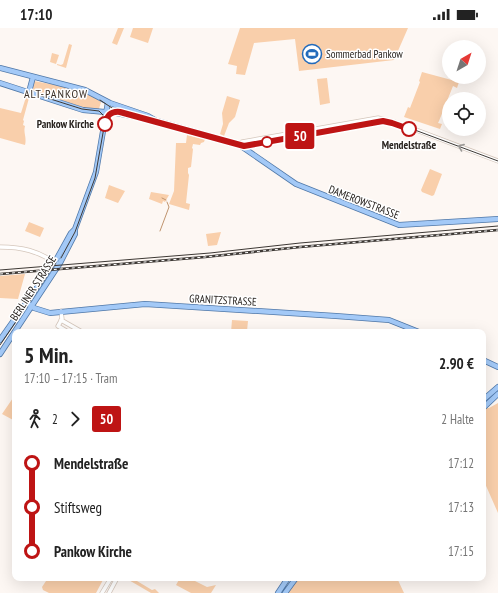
<!DOCTYPE html>
<html lang="de">
<head>
<meta charset="utf-8">
<style>
  body { margin:0; font-family:"PT Sans Narrow",sans-serif; background:#f6f6f6; color:#222; height:100vh; display:flex; flex-direction:column; font-size:15px; white-space:nowrap }
  * { box-sizing:border-box; margin:0 }
  p { font-size:13px; color:#767676 }
  .icon { flex:none; width:22px; height:22px; fill:none; stroke:currentColor; stroke-width:2; stroke-linecap:round; stroke-linejoin:round }
  .map { position:relative; flex:1; overflow:hidden }
  .details { position:absolute; left:12px; top:301px; width:474px; height:252px; display:flex; flex-direction:column; background:#fff; border-radius:8px; box-shadow:0 4px 16px #0002 }
  .details>* { flex:none }
  .badge { padding:0 8px; border-radius:3px; font-size:14px; line-height:26px }
  .needle { width:26px; rotate:39deg }
  .buttons { position:absolute; left:442px; top:12px; display:grid; gap:8px }
  .buttons a { display:grid; place-items:center; width:44px; height:44px; border-radius:50%; background:#fff; box-shadow:0 4px 16px #0002; font-size:20px }
  .map>.badge { position:absolute; translate:-50% -50%; box-shadow:0 0 0 2px #fff }
  .legs { display:flex; align-items:center; gap:6px; height:44px; padding:0 12px; font-size:13px }
  .legs p { margin-inline-start:auto }
  .summary { display:flex; align-items:center; justify-content:space-between; height:68px; padding:0 12px }
  h1 { font-size:22px; font-weight:600; line-height:30px }
  ul { padding:0 12px; list-style:none }
  li { display:flex; align-items:center; gap:14px; height:44px; font-size:15px }
  li i { display:grid; place-items:center; width:6px; height:100%; margin:0 5px; background:currentColor }
  li i::after { content:''; width:10px; height:10px; margin:-5px; border:3px solid; border-radius:50%; background:#fff }
  li p { margin-inline-start:auto }
  li:first-child i { background:linear-gradient(#0000 50%,currentColor 0) }
  li:last-child i { background:linear-gradient(currentColor 50%,#0000 0) }
  .status { display:flex; justify-content:space-between; align-items:center; height:28px; padding:0 20px; background:#fff; direction:ltr }
  .status svg { height:11px; fill:currentColor }
  .map>svg:first-child { display:block }
</style>
</head>
<body>
<div class="status"><b>17:10</b><svg viewBox="0 0 49 12"><path d="M0 12V9h3v3zM5 12V6h3v6zM10 12V3h3v9zM15 12V0h3v12zM26 1h20v11H26zM47 4h2v5h-2z"/></svg></div>
<div class="map">
<svg width="498" height="565" viewBox="0 0 498 565">
  <rect width="100%" height="100%" fill="#fdf7f3"/>
  <!-- green -->
  <path fill="#f9cfab" d="M118 0H124L117 17 112 15Z
    M133 0H153L148 15 130 9Z
    M240 0H408L394 32 299 43 295 11 254 15 245 47 236 46 237 38 228 36Z
    M69 16 72 17 66 40 57 37V36L61 37 63 36Z
    M52 25 59 27 56 36 50 34Z
    M422 44 459 54 457 60 453 58 439 93 438 95 442 96 440 101 404 89 408 79 410 80 420 54 419 53Z
    M327 50 330 75 320 77 317 51Z
    M34 53C54 57 85 60 101 74L99 81 84 80 32 63Z
    M227 68 240 72 235 89 229 95 224 108 220 106 223 96 222 85Z
    M26 69 29 70 23 92 24 93 23 97 25 98C23 105 27 109 25 117L0 110V80L21 85Z
    M187 107 205 111 204 114 201 115 200 117 193 116 192 120 193 121 191 139 188 140V145L189 147 186 175 190 176 189 182 169 176 174 163 176 115H186Z
    M430 141 442 146 434 167 432 168 422 164 421 162Z
    M109 157 125 163 118 175 105 170Z
    M151 164 169 167 165 174 163 173 162 176 149 171Z
    M29 194 44 200 40 209 25 203Z
    M221 204 217 217 208 218 206 206Z
    M25 246 18 271 0 270V248Z
    M232 292 248 293 247 303 231 304Z
    M15 367V393L2 386Z
    M498 375V485L483 451V383L487 380H489Z
    M48 550H104L96 565H49L43 562 42 559Z
    M122 550H132L152 562 155 561 159 565H151L127 551 125 552Z
    M180 550H189L207 559 216 557 211 565H191L176 557Z
    M300 550H397L404 565H288L292 557Z"/>
  <g fill="none" stroke-linecap="round" stroke-linejoin="round">
    <!-- stream -->
    <path stroke="#c0946e" stroke-width="1" d="M162 170 166 172
      M160 203 169 179 167 174"/>
    <!-- minor casing -->
    <g stroke="#d4c6bb" stroke-width="5">
      <path id="minor" d="M238 116 242 114 378 90 395 94 498 133
        M0 219C23 219 37 223 56 235
        M61 283 62 291 58 298 68 304
        M61 292 82 304
        M102 565 111 550
        M109 565 117 550"/>
    </g>
    <!-- major casing -->
    <g stroke="#5078a8" stroke-width="6">
      <path id="major" d="M0 40 85 62 110 75 148 88 155 92
        M0 55 83 82 116 85 157 93 238 116 296 156 399 197 498 191
        M29 64 33 49
        M27 275 34 280 50 285 145 276 336 288 389 292 419 304
        M0 312 55 234 71 205 75 201
        M0 326 60 235 75 206V201L96 144 108 74
        M483 332 498 339
        M483 372 498 359
        M483 380 498 366
        M278 565 288 550
        M285 565 296 550"/>
    </g>
    <!-- minor -->
    <use href="#minor" stroke="#fff" stroke-width="3.5"/>
    <!-- major -->
    <use href="#major" stroke="#a3c9f7" stroke-width="4.5"/>
    <!-- tram -->
    <path stroke="#3e3935" stroke-width="1" d="M41 68 82 81 99 83 104 88V94
      M100 72 115 82 244 116 382 92H388L498 133
      M106 93C108 86 112 83 120 84
      M61 230 75 204 95 150 106 88
      M0 242 210 225 300 215 498 198
      M0 317 56 235"/>
    <!-- rail casing -->
    <g stroke="#3e3935" stroke-width="2.5">
      <path id="rail" d="M0 246 205 229 300 219 498 202"/>
    </g>
    <!-- rail -->
    <use href="#rail" stroke="#fff" stroke-width="1" stroke-dasharray="3" stroke-linecap="butt"/>
  </g>
  <!-- one-way arrows -->
  <defs><path id="oneway-chevron" d="M-2-3.5L2.5 0L-2 3.5" fill="none" stroke-width="1.6" stroke-linecap="round" stroke-linejoin="round"/></defs>
  <use stroke="#9e9c9a" href="#oneway-chevron" transform="translate(461 119) rotate(-159)"/>
  <g fill="none" stroke-linecap="round" stroke-linejoin="round">
    <!-- line-1 casing -->
    <g stroke="#fff" stroke-width="9">
      <path id="line-1" d="M105 96C107 87 111 83 120 84L244 118 383 93 392 95 409 101"/>
    </g>
    <!-- line-1 -->
    <use href="#line-1" stroke="#be1414" stroke-width="6"/>
  </g>
  <!-- icons -->
  <defs>
    <g id="stadium-ring" transform="scale(1)"><circle r="9.5" fill="#fff" stroke="#236bbb" stroke-width="1.5"/><path d="M0-5a6.5 5 0 1 0 0 10a6.5 5 0 1 0 0-10ZM-3.5-1.8h7v3.6h-7Z" fill="#236bbb"/></g>
  </defs>
  <g fill-rule="evenodd">
    <use href="#stadium-ring" x="312" y="26"/>
  </g>
  <!-- markers -->
  <g fill="#fff" stroke="#be1414" stroke-width="2">
    <circle cx="105" cy="96" r="7"/>
    <circle cx="409" cy="101" r="7"/>
    <circle cx="267" cy="114" r="5"/>
  </g>
  <g text-anchor="middle" dominant-baseline="central" stroke-width="3" stroke-linejoin="round" paint-order="stroke">
    <!-- poi labels -->
    <g font-size="11" fill="#28231f" stroke="#fff" text-anchor="start">
      <text x="326" y="26">Sommerbad Pankow</text>
    </g>
    <!-- stop labels -->
    <g font-size="11" font-weight="bold" fill="#28231f" stroke="#fff" text-anchor="end">
      <text x="94" y="96">Pankow Kirche</text>
      <text x="409" y="117" text-anchor="middle">Mendelstraße</text>
    </g>
    <!-- street labels -->
    <g font-size="11" fill="#28231f" stroke="#fff">
      <text transform="translate(364 174) rotate(21)">DAMEROWSTRASSE</text>
      <text transform="translate(33 260) rotate(-57)">BERLINER STRASSE</text>
      <text transform="translate(223 272) rotate(3)">GRANITZSTRASSE</text>
    </g>
    <!-- neighbourhood labels -->
    <g font-size="12" letter-spacing="1" fill="#3a2f26" stroke="#fff">
      <text x="56" y="65">ALT-PANKOW</text>
    </g>
  </g>
</svg>
<div class="buttons">
<a><svg class="needle" viewBox="-14 -14 28 28"><path d="M0-13l5 13h-10z" fill="#e53935"/><path d="M0 13l5-13h-10z" fill="#767676"/></svg></a>
<a><svg class="icon" aria-label="locate" viewBox="0 0 24 24"><circle cx="12" cy="12" r="6"/><path d="M12 2v4M12 18v4M2 12h4M18 12h4"/></svg></a>
</div>
<b class="badge" style="left:300px;top:108px;background:#be1414;color:#fff">50</b>
<section class="details">
<div class="summary"><div><h1>5 Min.</h1><p>17:10 – 17:15 · Tram</p></div><b>2.90 €</b></div>
<div class="legs"><svg class="icon" aria-label="walk" viewBox="0 0 24 24"><circle cx="13" cy="4" r="2"/><path d="M13 8l-2 6 4 7M11 14l-3 7M7 12l3-4h3l4 4"/></svg>2<svg class="icon" aria-label="forward" viewBox="0 0 24 24"><path d="M9 5l7 7-7 7"/></svg><b class="badge" style="background:#be1414;color:#fff">50</b><p>2 Halte</p></div>
<ul>
<li><i style="color:#be1414"></i><b>Mendelstraße</b><p>17:12</p></li>
<li><i style="color:#be1414"></i><span>Stiftsweg</span><p>17:13</p></li>
<li><i style="color:#be1414"></i><b>Pankow Kirche</b><p>17:15</p></li>
</ul>
</section>
</div>
</body>
</html>
